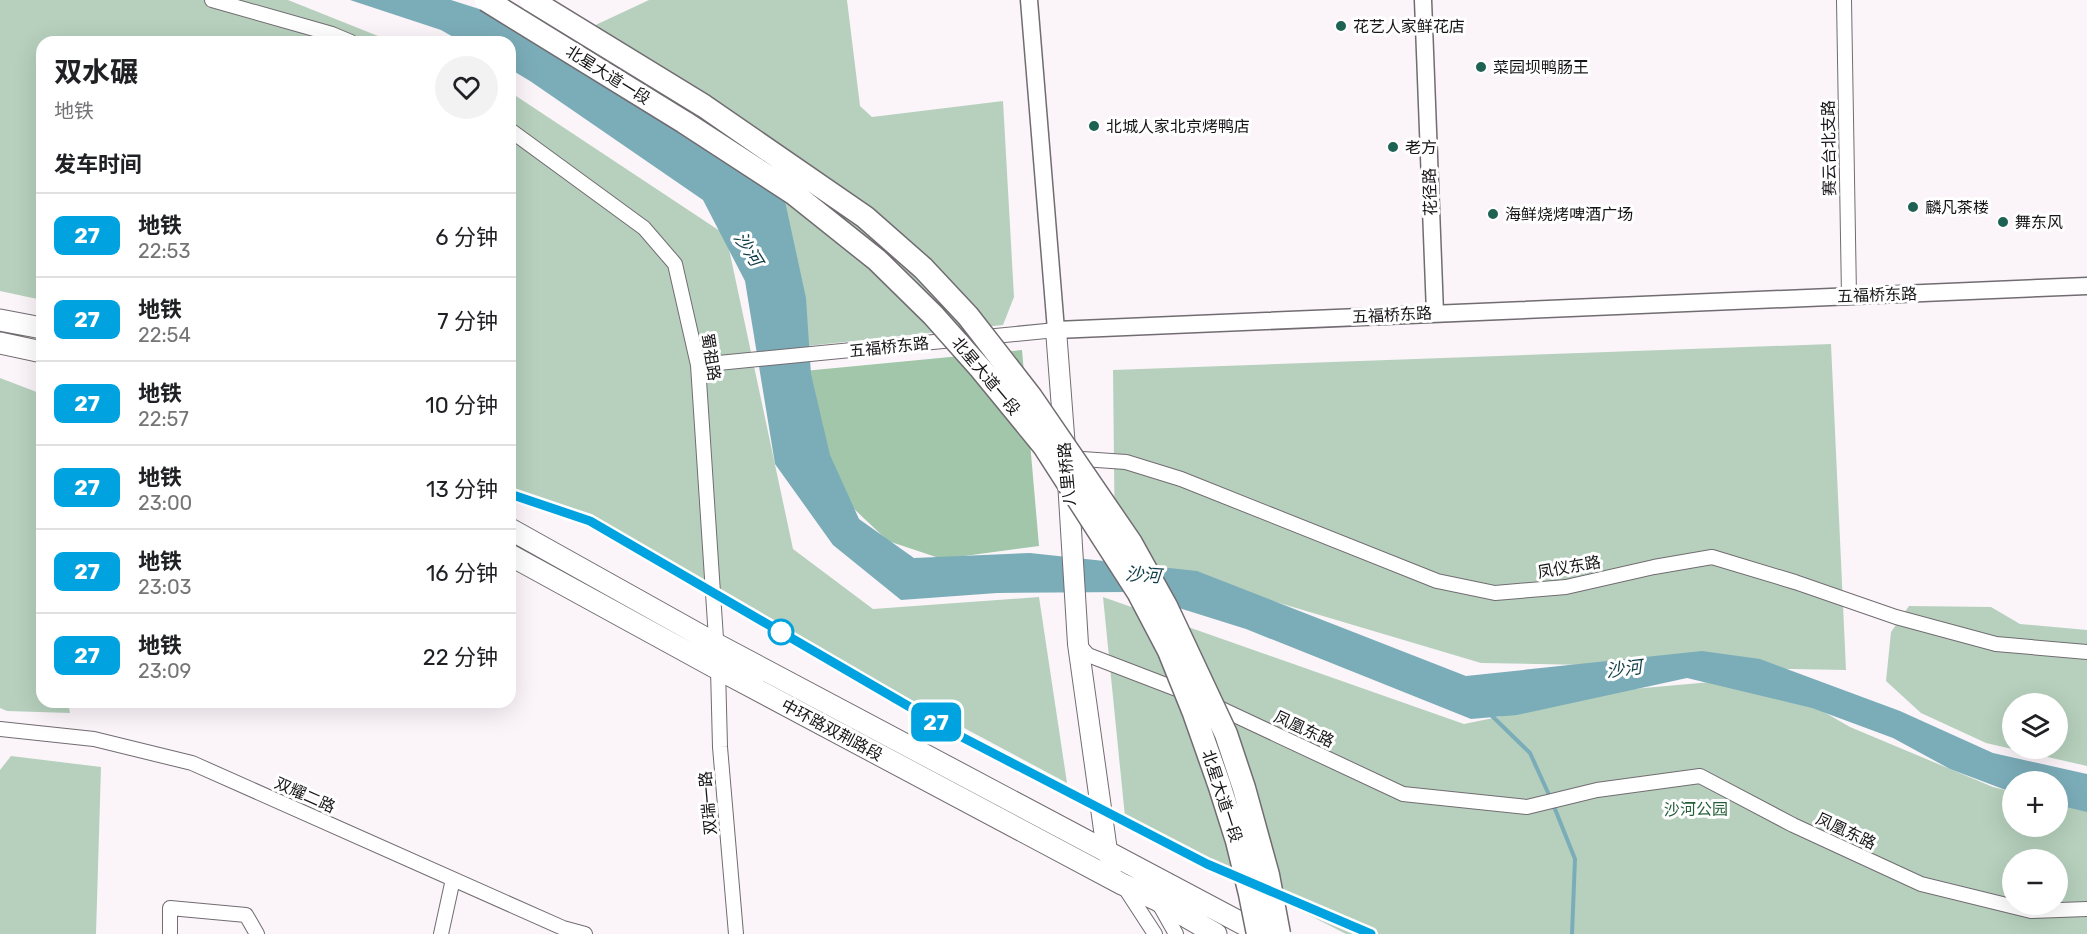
<!DOCTYPE html>
<html lang="zh">
<head>
<meta charset="utf-8">
<style>
  body { margin:0; font-family:Rubik,"Noto Sans SC",sans-serif; background:#f2f2f2; color:#202124; height:100vh; display:flex; flex-direction:column; font-size:22px; white-space:nowrap }
  * { box-sizing:border-box; margin:0 }
  p { font-size:20px; color:#757577 }
  .icon { flex:none; width:33px; height:33px; fill:none; stroke:currentColor; stroke-width:2; stroke-linecap:round; stroke-linejoin:round }
  .map { position:relative; flex:1; overflow:hidden }
  .side { position:absolute; left:36px; top:36px; width:480px; height:672px; display:flex; flex-direction:column; background:#fff; border-radius:18px; box-shadow:0 6px 24px #0002 }
  .side>* { flex:none }
  .badge { padding:0 12px; border-radius:9px; font-size:21px; line-height:39px }
  .buttons { position:absolute; left:2002px; top:693px; display:grid; gap:12px }
  .buttons a { display:grid; place-items:center; width:66px; height:66px; border-radius:50%; background:#fff; box-shadow:0 6px 24px #0002; font-size:30px }
  .map>.badge { position:absolute; translate:-50% -50%; box-shadow:0 0 0 3px #fff }
  h2 { padding:0 18px; font-size:22px; line-height:54px }
  .round { display:grid; place-items:center; flex:none; width:63px; height:63px; border-radius:32px; background:#f2f2f2 }
  .overview { display:flex; align-items:center; justify-content:space-between; height:102px; padding:0 18px }
  h1 { font-size:28px; font-weight:700; line-height:45px }
  ul { padding:0; list-style:none }
  li { display:flex; align-items:center; gap:18px; height:84px; padding:0 18px; border-top:2px solid #e0e0e0 }
  li div { flex:1 }
  li b { display:block; font-size:22px }
  li em { font-style:normal }
  li .badge { min-width:66px; font-weight:700; text-align:center }
  .map>svg:first-child { display:block }
</style>
</head>
<body>
<div class="map">
<svg width="2087" height="934" viewBox="0 0 2087 934">
  <rect width="100%" height="100%" fill="#fbf5fa"/>
  <!-- green -->
  <path fill="#b6d0bd" fill-rule="evenodd" d="M0 0H288L393 42H42V300L0 291Z
    M649 0H847L860 106 872 117 1003 101 1014 297 1003 325 807 346 772 229 540 51Z
    M510 92 726 235 793 549 873 609 1039 597 1067 783 510 486Z
    M1831 344 1846 670 1481 663 1115 554 1113 370Z
    M0 378 42 394V702H68L70 713 7 711 0 708Z
    M1103 597 1464 724 1633 689 1711 682 1817 708 1850 727 1993 787 2013 792V826H2058V802L2087 808V934H1346L1177 847 1125 817ZM2013 860H2058V904H2013Z
    M1909 606 1991 607 2020 624 2087 630V766L1986 743 1921 713 1886 681 1891 632ZM2013 704H2058V748H2013Z
    M11 756 101 767 96 934H0V770Z"/>
  <!-- forest -->
  <path fill="#a1c6aa" d="M1022 350 1039 546 942 559 888 541 852 507 819 457 804 371Z"/>
  <!-- water -->
  <path fill="#7badb9" d="M350 0H451L561 35 780 178 806 298 811 374 830 455 859 519 914 558 1030 553 1197 571 1466 676 1702 651 1760 659 1900 711 1993 753 2087 774V812L2058 805V782H2013V792H2011L1950 769 1893 738 1812 708 1687 678 1517 715 1471 719 1246 629 1128 592 997 593 901 600 833 545 775 464 745 281 703 200 530 81 510 69V42H462L441 30Z"/>
  <g fill="none" stroke-linecap="round" stroke-linejoin="round">
    <!-- stream -->
    <path stroke="#7badb9" stroke-width="4" d="M1491 715 1530 753 1550 797
      M1553 804 1575 859 1572 934"/>
    <!-- minor casing -->
    <g stroke="#716c71" stroke-width="16">
      <path id="minor" d="M212 0 332 34 351 42
        M1844 0 1849 296
        M510 130 644 228 675 264 698 365 718 669 720 747 736 934
        M698 365 1056 330
        M1068 458 1126 462 1181 479 1437 581 1495 593 1566 587 1654 567 1712 557 1795 582 1896 617 1996 644 2087 652
        M1078 644 1088 655 1187 693
        M1213 705 1403 794 1527 807 1597 790 1700 776 1793 825 1921 884 2031 911 2087 909
        M0 729 94 739 192 763 563 928 585 934
        M1123 885 1155 934
        M1158 902 1176 934
        M170 934V908L246 915 257 934
        M441 934 453 879"/>
    </g>
    <!-- tertiary casing -->
    <g stroke="#716c71" stroke-width="19">
      <path id="tertiary" d="M1029 0 1056 330 2087 286
        M1423 0 1435 313"/>
    </g>
    <!-- secondary casing -->
    <g stroke="#716c71" stroke-width="22">
      <path id="secondary" d="M1056 330 1065 448
        M1068 481 1078 644 1107 851 1113 865"/>
    </g>
    <!-- primary casing -->
    <g stroke="#716c71" stroke-width="23">
      <path id="primary" d="M0 320 42 328
        M0 343 42 352
        M510 529 716 644 1262 934
        M510 555 718 669 1122 884 1157 900 1216 934"/>
    </g>
    <!-- minor -->
    <use href="#minor" stroke="#fff" stroke-width="14"/>
    <!-- tertiary -->
    <use href="#tertiary" stroke="#fff" stroke-width="16"/>
    <!-- secondary -->
    <use href="#secondary" stroke="#fff" stroke-width="20"/>
    <!-- primary -->
    <use href="#primary" stroke="#fff" stroke-width="21"/>
    <!-- trunk-bridge casing -->
    <g stroke="#716c71" stroke-width="25" stroke-linecap="butt">
      <path id="trunk-bridge" d="M486 0 684 122 793 193 877 260 933 315 981 369 1044 446 1138 592 1169 651 1194 713 1219 784 1237 841 1250 894 1258 934
        M531 0 704 106 865 217 923 268 968 316 1031 397 1131 543 1166 606 1226 734 1244 788 1268 875 1279 934"/>
    </g>
    <!-- trunk-bridge -->
    <use href="#trunk-bridge" stroke="#fff" stroke-width="22"/>
  </g>
  <g fill="none" stroke-linecap="round" stroke-linejoin="round">
    <!-- line casing -->
    <g stroke="#fff" stroke-width="14">
      <path id="line" d="M510 494 590 521 958 735 1207 864 1371 934"/>
    </g>
    <!-- line -->
    <use href="#line" stroke="#00a3e0" stroke-width="9"/>
  </g>
  <!-- markers -->
  <g fill="#1e6253" stroke="#fff" stroke-width="2">
    <circle cx="1341" cy="26" r="6"/>
    <circle cx="1481" cy="67" r="6"/>
    <circle cx="1094" cy="126" r="6"/>
    <circle cx="1393" cy="147" r="6"/>
    <circle cx="1913" cy="207" r="6"/>
    <circle cx="1493" cy="214" r="6"/>
    <circle cx="2003" cy="222" r="6"/>
  </g>
  <circle fill="#fff" stroke="#00a3e0" stroke-width="3" cx="781" cy="632" r="12"/>
  <g text-anchor="middle" dominant-baseline="central" stroke-width="6" stroke-linejoin="round" paint-order="stroke">
    <!-- poi labels -->
    <g font-size="16" fill="#171517" stroke="#fff" text-anchor="start">
      <text x="1353" y="26">花艺人家鲜花店</text>
      <text x="1493" y="67">菜园坝鸭肠王</text>
      <text x="1106" y="126">北城人家北京烤鸭店</text>
      <text x="1405" y="147">老方</text>
      <text x="1925" y="207">麟凡茶楼</text>
      <text x="1505" y="214">海鲜烧烤啤酒广场</text>
      <text x="2015" y="222">舞东风</text>
    </g>
    <!-- street labels -->
    <g font-size="16" fill="#171517" stroke="#fff">
      <text transform="translate(608 75) rotate(32)">北星大道一段</text>
      <text transform="translate(1829 148) rotate(-91)">赛云台北支路</text>
      <text transform="translate(1430 192) rotate(-92)">花径路</text>
      <text transform="translate(1877 295) rotate(-2)">五福桥东路</text>
      <text transform="translate(1392 315) rotate(-3)">五福桥东路</text>
      <text transform="translate(889 347) rotate(-6)">五福桥东路</text>
      <text transform="translate(711 357) rotate(81)">蜀祖路</text>
      <text transform="translate(986 376) rotate(50)">北星大道一段</text>
      <text transform="translate(1067 474) rotate(-95)">八里桥路</text>
      <text transform="translate(1569 567) rotate(-10)">凤仪东路</text>
      <text transform="translate(1304 729) rotate(25)">凤凰东路</text>
      <text transform="translate(832 730) rotate(28)">中环路双荆路段</text>
      <text transform="translate(305 795) rotate(24)">双耀二路</text>
      <text transform="translate(1222 796) rotate(72)">北星大道一段</text>
      <text transform="translate(708 803) rotate(-95)">双瑞一路</text>
      <text transform="translate(1846 831) rotate(25)">凤凰东路</text>
    </g>
    <!-- park labels -->
    <g font-size="16" fill="#245e39" stroke="#fff">
      <text x="1696" y="809">沙河公园</text>
    </g>
    <!-- water labels -->
    <g font-size="18" font-style="italic" fill="#113f49" stroke="#fff">
      <text transform="translate(748 249) rotate(58)">沙河</text>
      <text transform="translate(1143 575) rotate(4)">沙河</text>
      <text transform="translate(1624 669) rotate(-7)">沙河</text>
    </g>
  </g>
</svg>
<div class="buttons">
<a><svg class="icon" aria-label="layers" viewBox="0 0 24 24"><path d="M12 4l9 5-9 5-9-5zM3 14l9 5 9-5"/></svg></a>
<a>+</a>
<a>−</a>
</div>
<b class="badge" style="left:936px;top:722px;background:#00a3e0;color:#fff">27</b>
<section class="side">
<div class="overview"><div><h1>双水碾</h1><p>地铁</p></div><a class="round"><svg class="icon" aria-label="heart" viewBox="0 0 24 24"><path d="M12 20l-8-8c-3-5 5-10 8-4 3-6 11-1 8 4z"/></svg></a></div>
<h2>发车时间</h2>
<ul>
<li><span class="badge" style="background:#00a3e0;color:#fff">27</span><div><b>地铁</b><p>22:53</p></div><em>6 分钟</em></li>
<li><span class="badge" style="background:#00a3e0;color:#fff">27</span><div><b>地铁</b><p>22:54</p></div><em>7 分钟</em></li>
<li><span class="badge" style="background:#00a3e0;color:#fff">27</span><div><b>地铁</b><p>22:57</p></div><em>10 分钟</em></li>
<li><span class="badge" style="background:#00a3e0;color:#fff">27</span><div><b>地铁</b><p>23:00</p></div><em>13 分钟</em></li>
<li><span class="badge" style="background:#00a3e0;color:#fff">27</span><div><b>地铁</b><p>23:03</p></div><em>16 分钟</em></li>
<li><span class="badge" style="background:#00a3e0;color:#fff">27</span><div><b>地铁</b><p>23:09</p></div><em>22 分钟</em></li>
</ul>
</section>
</div>
</body>
</html>
